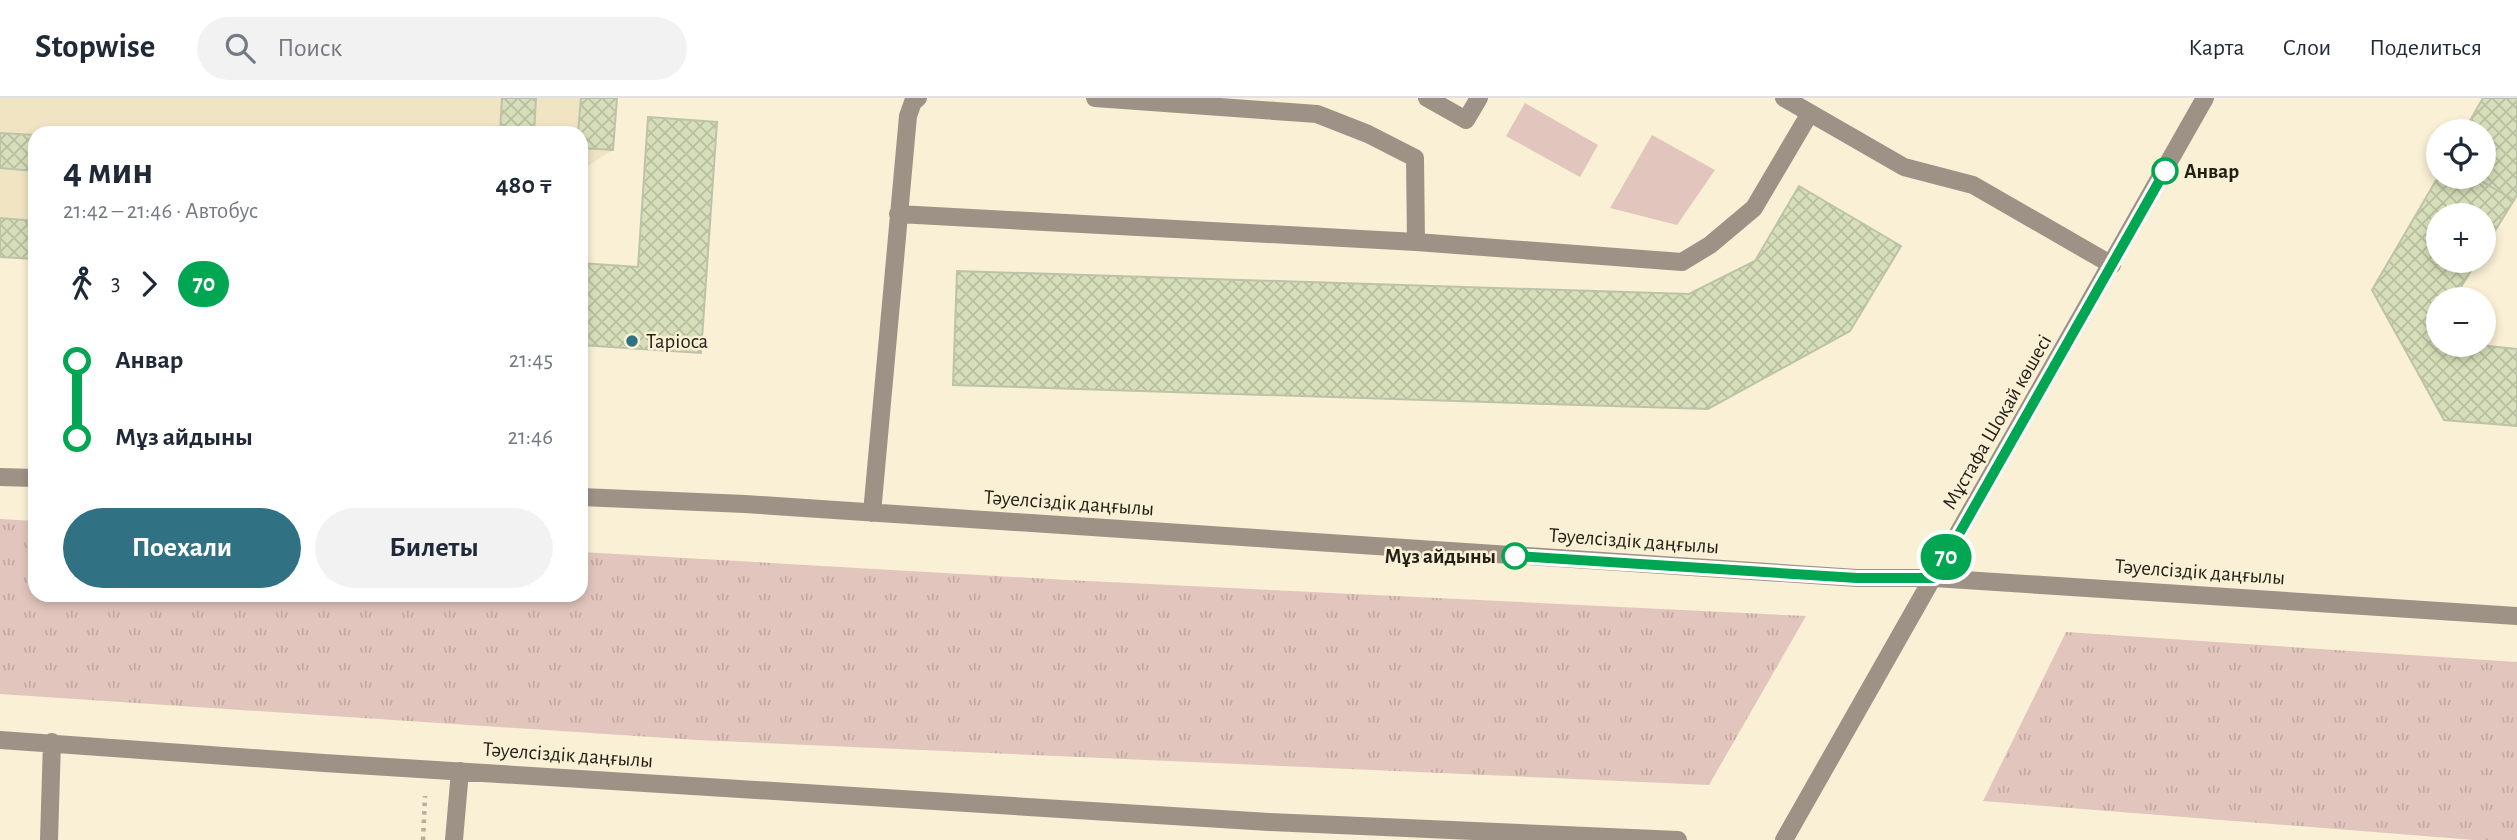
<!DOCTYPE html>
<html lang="ru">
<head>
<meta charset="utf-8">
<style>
  body { margin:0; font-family:"Alegreya Sans",sans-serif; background:#f2f2f3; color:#1f2937; height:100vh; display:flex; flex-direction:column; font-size:26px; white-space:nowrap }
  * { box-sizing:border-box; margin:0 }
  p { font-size:23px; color:#747a83 }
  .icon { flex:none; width:38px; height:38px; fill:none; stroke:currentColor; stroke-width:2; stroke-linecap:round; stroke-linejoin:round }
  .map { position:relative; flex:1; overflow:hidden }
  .panel { position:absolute; left:28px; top:28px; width:560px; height:476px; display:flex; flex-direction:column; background:#fff; border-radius:21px; box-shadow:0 4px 10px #0003 }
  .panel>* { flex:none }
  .badge { padding:0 14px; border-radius:23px; font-size:24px; line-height:46px }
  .buttons { position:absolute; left:2426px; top:21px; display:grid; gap:14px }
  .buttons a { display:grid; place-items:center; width:70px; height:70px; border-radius:50%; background:#fff; box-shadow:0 4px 10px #0003; font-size:35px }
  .map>.badge { position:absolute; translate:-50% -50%; box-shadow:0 0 0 4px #fff }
  .legs { display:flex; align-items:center; gap:10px; height:77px; padding:0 35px; font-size:23px }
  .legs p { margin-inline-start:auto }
  .summary { display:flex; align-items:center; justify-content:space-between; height:119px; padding:0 35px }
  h1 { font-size:38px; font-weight:700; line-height:52px }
  .cta { display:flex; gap:14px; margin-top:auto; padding:14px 35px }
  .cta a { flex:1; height:80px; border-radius:42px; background:#307184; color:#fff; font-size:28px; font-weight:700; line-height:80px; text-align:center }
  .cta a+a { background:#f2f2f3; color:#1f2937 }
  ul { padding:0 35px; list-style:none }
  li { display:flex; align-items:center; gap:24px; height:77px; font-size:26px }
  li i { display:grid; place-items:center; width:10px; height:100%; margin:0 9px; background:currentColor }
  li i::after { content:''; width:18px; height:18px; margin:-9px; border:5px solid; border-radius:50%; background:#fff }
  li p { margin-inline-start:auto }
  li:first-child i { background:linear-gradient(#0000 50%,currentColor 0) }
  li:last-child i { background:linear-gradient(currentColor 50%,#0000 0) }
  header { display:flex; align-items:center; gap:42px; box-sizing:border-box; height:98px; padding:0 35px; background:#fff; border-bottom:2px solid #e0e1e3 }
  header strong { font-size:33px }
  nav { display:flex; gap:38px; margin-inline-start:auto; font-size:24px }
  .search { width:490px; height:63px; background:#f2f2f3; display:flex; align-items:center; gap:18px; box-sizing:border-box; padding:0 24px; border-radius:38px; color:#747a83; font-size:26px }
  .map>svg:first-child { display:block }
</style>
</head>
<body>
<header>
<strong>Stopwise</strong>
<div class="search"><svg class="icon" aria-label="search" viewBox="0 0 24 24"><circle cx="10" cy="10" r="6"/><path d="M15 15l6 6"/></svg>Поиск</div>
<nav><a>Карта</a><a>Слои</a><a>Поделиться</a></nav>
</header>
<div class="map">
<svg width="2517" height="742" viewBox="0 0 2517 742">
  <defs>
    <pattern id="grass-tufts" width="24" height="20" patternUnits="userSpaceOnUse" patternTransform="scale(1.75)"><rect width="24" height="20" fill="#e2c6bd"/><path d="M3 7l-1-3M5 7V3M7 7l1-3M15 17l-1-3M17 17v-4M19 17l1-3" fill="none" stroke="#c2aaa2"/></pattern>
    <pattern id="building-cross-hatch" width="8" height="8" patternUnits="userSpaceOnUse" patternTransform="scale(1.75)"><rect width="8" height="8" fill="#d7dfba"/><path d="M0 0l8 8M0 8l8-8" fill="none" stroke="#b8bf9f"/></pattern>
  </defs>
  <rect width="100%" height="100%" fill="#f9f0d5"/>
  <!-- built -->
  <path fill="#f0e4c2" d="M0 0H617L613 52 581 72V35H35V161L0 159Z"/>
  <!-- grass -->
  <path fill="url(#grass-tufts)" d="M0 421 35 423V497H581V454L1067 482 1806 518 1709 687 697 642 0 596Z
    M2066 534 2517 564V742H2474L1983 703Z"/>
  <!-- green -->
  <path fill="#e2c6bd" d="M1525 5 1598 47 1580 79 1506 38Z
    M1652 37 1715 72 1677 127 1610 110Z"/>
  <!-- building -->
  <path fill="url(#building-cross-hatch)" stroke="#bdc3a9" stroke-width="2" d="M502 0H536L534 35H500Z
    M581 0H617L613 52 581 50V35H578Z
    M2483 0H2517V97L2514 102 2474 79H2483V33H2464Z
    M648 19 717 24 701 255 581 247V165L638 169Z
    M0 35 35 37V73L0 70Z
    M2438 79H2474L2514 102 2483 152V117H2438V163H2477L2459 192 2464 201H2438V247H2483V240L2488 248 2517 251V328L2444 322 2372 192Z
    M1799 88 1901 148 1850 233 1708 311 953 287 957 173 1689 196 1755 163Z
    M0 120 35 123V161L0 159Z"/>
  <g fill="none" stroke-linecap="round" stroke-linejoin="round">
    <!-- path -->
    <path stroke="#b6af9a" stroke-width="4.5" stroke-dasharray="3.5 5" stroke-linecap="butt" d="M423 742 425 698"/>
    <!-- minor -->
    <path stroke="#9e9286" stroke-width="18" d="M1095 0 1317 16 1368 36 1415 60 1416 144
      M1427 0 1466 22 1479 0
      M1784 0 1904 69 1973 87 2112 167
      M898 116 1416 144 1682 164 1710 147 1754 110 1810 15
      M0 379 35 380
      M581 399 745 406 1857 480H1934L2517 518
      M872 415 908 18 913 4 918 0
      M0 642 324 665 1269 724 1678 742
      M49 742 52 644
      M454 742 460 673
      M1784 742 2205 0"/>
  </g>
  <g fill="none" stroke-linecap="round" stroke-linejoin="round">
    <!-- line-1 casing -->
    <g stroke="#fff" stroke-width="16">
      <path id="line-1" d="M1515 458 1857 480H1934L2165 73"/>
    </g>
    <!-- line-1 -->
    <use href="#line-1" stroke="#00a651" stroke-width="10"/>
  </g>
  <!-- markers -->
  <g fill="#fff" stroke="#00a651" stroke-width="3.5">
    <circle cx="2165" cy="73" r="12"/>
    <circle cx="1515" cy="458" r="12"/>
  </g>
  <circle fill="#307184" stroke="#f9f0d5" stroke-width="2.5" cx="632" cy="243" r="7"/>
  <g text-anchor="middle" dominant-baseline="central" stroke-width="5" stroke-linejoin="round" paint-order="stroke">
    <!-- stop labels -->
    <g font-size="21" font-weight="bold" fill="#221f15" stroke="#f9f0d5" text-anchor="start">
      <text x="2184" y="73">Анвар</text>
      <text x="1496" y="458" text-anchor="end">Мұз айдыны</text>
    </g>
    <!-- poi labels -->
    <g font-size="21" fill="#221f15" stroke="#f9f0d5" text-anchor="start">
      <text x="646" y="243">Tapioca</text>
    </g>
    <!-- street labels -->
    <g font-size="21" fill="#221f15" stroke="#f9f0d5">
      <text transform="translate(1997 324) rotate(-60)">Мұстафа Шоқай көшесі</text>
      <text transform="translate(1069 405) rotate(4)">Тәуелсіздік даңғылы</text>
      <text transform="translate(1634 443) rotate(4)">Тәуелсіздік даңғылы</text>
      <text transform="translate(2200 474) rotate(4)">Тәуелсіздік даңғылы</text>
      <text transform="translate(568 657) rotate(4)">Тәуелсіздік даңғылы</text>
    </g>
  </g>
</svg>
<div class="buttons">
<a><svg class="icon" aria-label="locate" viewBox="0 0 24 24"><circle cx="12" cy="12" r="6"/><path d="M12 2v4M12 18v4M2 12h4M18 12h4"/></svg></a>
<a>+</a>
<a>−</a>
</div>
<b class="badge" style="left:1946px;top:459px;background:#00a651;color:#fff">70</b>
<section class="panel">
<div class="summary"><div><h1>4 мин</h1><p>21:42 – 21:46 · Автобус</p></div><b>480 ₸</b></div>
<div class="legs"><svg class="icon" aria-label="walk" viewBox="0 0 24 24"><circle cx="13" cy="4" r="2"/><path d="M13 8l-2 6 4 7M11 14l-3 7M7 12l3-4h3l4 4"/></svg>3<svg class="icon" aria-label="forward" viewBox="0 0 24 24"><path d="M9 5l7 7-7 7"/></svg><b class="badge" style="background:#00a651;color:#fff">70</b></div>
<ul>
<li><i style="color:#00a651"></i><b>Анвар</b><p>21:45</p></li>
<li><i style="color:#00a651"></i><b>Мұз айдыны</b><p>21:46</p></li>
</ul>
<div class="cta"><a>Поехали</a><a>Билеты</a></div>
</section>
</div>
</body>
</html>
